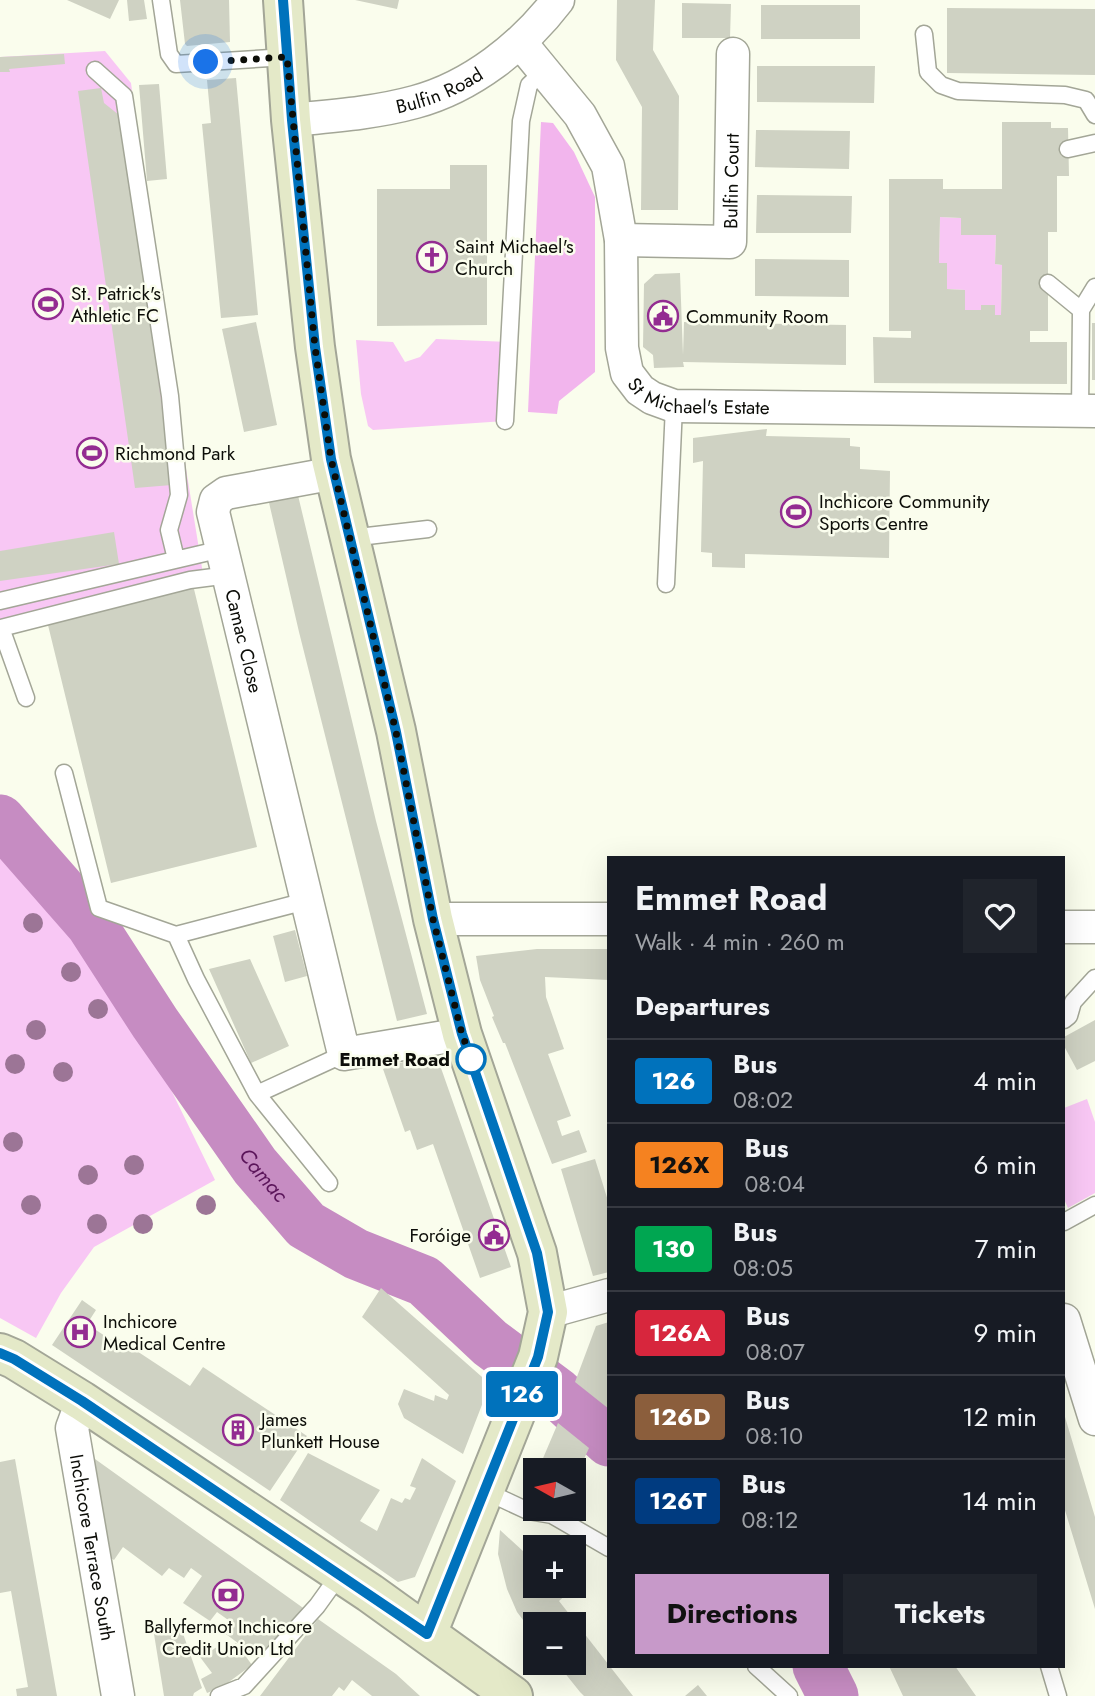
<!DOCTYPE html>
<html lang="en">
<head>
<meta charset="utf-8">
<style>
  body { margin:0; font-family:Jost,sans-serif; background:#20242c; color:#f1f3f6; height:100vh; display:flex; flex-direction:column; font-size:26px; white-space:nowrap }
  * { box-sizing:border-box; margin:0 }
  p { font-size:23px; color:#9ea1a6 }
  .icon { flex:none; width:38px; height:38px; fill:none; stroke:currentColor; stroke-width:2; stroke-linecap:round; stroke-linejoin:round }
  .map { position:relative; flex:1; overflow:hidden }
  .drawer { position:absolute; left:607px; top:856px; width:458px; height:812px; display:flex; flex-direction:column; background:#171b24; border-radius:0px; box-shadow:0 7px 28px #0002 }
  .drawer>* { flex:none }
  .badge { padding:0 14px; border-radius:5px; font-size:24px; line-height:46px }
  .needle { width:46px; rotate:278deg }
  .controls { position:absolute; left:523px; top:1458px; display:grid; gap:14px }
  .controls a { display:grid; place-items:center; width:63px; height:63px; border-radius:0px; background:#171b24; box-shadow:0 7px 28px #0002; font-size:35px }
  .you { position:absolute; width:35px; height:35px; margin:-18px; border:5px solid #fff; border-radius:50%; background:#1a73e8; box-shadow:0 0 0 10px #1a73e833 }
  .map>.badge { position:absolute; translate:-50% -50%; box-shadow:0 0 0 4px #fff }
  h2 { padding:0 28px; font-size:26px; line-height:63px }
  .round { display:grid; place-items:center; flex:none; width:74px; height:74px; border-radius:0px; background:#20242c }
  .summary { display:flex; align-items:center; justify-content:space-between; height:119px; padding:0 28px }
  h1 { font-size:33px; font-weight:700; line-height:52px }
  .button { display:flex; gap:14px; margin-top:auto; padding:14px 28px }
  .button a { flex:1; height:80px; border-radius:0px; background:#c799c9; color:#111; font-size:28px; font-weight:700; line-height:80px; text-align:center }
  .button a+a { background:#20242c; color:#f1f3f6 }
  ul { padding:0; list-style:none }
  li { display:flex; align-items:center; gap:21px; height:84px; padding:0 28px; border-top:2px solid #363941 }
  li div { flex:1 }
  li b { display:block; font-size:26px }
  li em { font-style:normal }
  li .badge { min-width:77px; font-weight:700; text-align:center }
  .map>svg:first-child { display:block }
</style>
</head>
<body>
<div class="map">
<svg width="1095" height="1696" viewBox="0 0 1095 1696">
  <rect width="100%" height="100%" fill="#fafded"/>
  <!-- green -->
  <path fill="#f8c7f4" d="M105 51 131 83 164 332 203 574 0 626V57Z
    M940 217 961 218V235H996L995 264 1002 265 1001 315H995V305H981V310H965V290L947 289V264L939 263Z
    M436 339 509 342 505 421 373 430 368 426 361 394 356 340 393 342 405 362 420 357Z
    M0 848 82 946 156 1059 215 1180 94 1247 61 1293 36 1338 0 1318Z
    M1087 1099 1095 1122V1193L1068 1208 1064 1199V1108Z"/>
  <!-- forest -->
  <path fill="#f2b5ed" d="M541 122 553 123 574 152 595 197V372L559 401 557 414 528 412Z"/>
  <g fill="none" stroke-linecap="round" stroke-linejoin="round">
    <!-- river -->
    <g stroke="#c68cc2" stroke-width="51">
      <path id="s1" d="M0 820 91 924 155 1023 255 1166 306 1225 356 1254 424 1281 490 1343 557 1393 609 1441"/>
      <path d="M818 1666 833 1696"/>
    </g>
  </g>
  <!-- building -->
  <path fill="#cfd2c3" fill-rule="evenodd" d="M67 0H119L110 19Z
    M127 0H144L147 19 129 21Z
    M180 0H229L230 42 187 46 185 44Z
    M355 0H399L397 9Z
    M617 0H655L653 50 679 96 678 210H641L642 107 616 60Z
    M682 3 731 4 730 38H682Z
    M761 5H860V39H761Z
    M947 8 1095 9V75L947 73Z
    M64 54 65 64 9 69 10 72H0V57Z
    M757 66H875L874 103 757 102Z
    M236 78 258 315 221 318 202 124 211 123 207 80Z
    M159 84 167 179 147 181 139 85Z
    M101 88 104 103 124 119 172 485 135 488 78 91Z
    M1002 122H1051V128H1068L1069 176H1057V232H1048V331H1030V342H1067V384L874 383 873 337 911 338V331H889V179H943V189H1002ZM940 217 961 218V235H996L995 264 1002 265 1001 315H995V305H981V310H965V290L947 289V263H939Z
    M756 130 850 131 849 169 755 167Z
    M450 165H487V325L377 326V189H450Z
    M757 195 852 196 851 233H756Z
    M755 259 849 260V297L755 296Z
    M680 273 683 355 684 322 846 325V365L683 362 684 367 654 368 653 355 643 347 644 284 655 274Z
    M256 322 277 425 244 432 222 329Z
    M1092 323H1095V380H1092Z
    M767 429 766 436 850 438V446L860 447V469L890 471 889 558 745 554V568L712 567V553L701 552 703 461 693 463V438Z
    M296 487 376 821 427 1014 397 1021 299 632 267 494Z
    M114 532 119 564 0 581V551Z
    M193 585 257 847 111 883 47 621Z
    M295 930 307 976 285 982 273 936Z
    M537 949H609V980L545 977 546 997 564 1049 548 1054 571 1116 557 1121 562 1136 579 1130 587 1152 552 1164 505 1043H503L492 1017 494 1016 480 980 476 956Z
    M250 959 289 1046 251 1063 209 969Z
    M1095 1020V1061L1077 1070 1064 1046V1037Z
    M435 1051 511 1267 480 1278 433 1144 417 1150 410 1130 405 1132 383 1069Z
    M595 1159 609 1204V1272L593 1276 561 1169Z
    M381 1288 490 1384 463 1454 404 1418 398 1404 404 1389 434 1401 435 1395 447 1400 449 1395 362 1317Z
    M82 1300 96 1310 87 1324 111 1340 114 1336 190 1386 203 1367 307 1436 270 1491 52 1345Z
    M609 1322V1409L575 1382 596 1326Z
    M1065 1417 1095 1517V1609L1064 1507Z
    M558 1423 589 1448 574 1481V1470H538Z
    M308 1453 380 1490 360 1521 377 1531 391 1498 402 1503 405 1498 410 1500 416 1488 410 1486 422 1458 456 1481 415 1577 398 1582 280 1500Z
    M88 1454 306 1610 261 1660 223 1632 231 1622 217 1612 210 1621 183 1603 202 1576 191 1568 184 1578 169 1568 162 1576 123 1547 114 1560 105 1554Z
    M15 1459 49 1650 57 1696H17L16 1689 28 1687 11 1591 0 1593V1462Z
    M500 1530 536 1563V1586H562L569 1592 559 1601 633 1696H584L580 1692 556 1662H574V1624H536V1637L517 1612 507 1589 498 1554Z
    M318 1619 396 1674 420 1696H372L352 1680 344 1691 339 1687 332 1696H260Z
    M179 1622 202 1688 194 1693 193 1696H164L154 1634Z
    M236 1643 252 1665 222 1687 207 1693 201 1679 212 1673 200 1657 217 1647 222 1653Z
    M889 1666H955L976 1696H903Z
    M698 1685 707 1696H685Z"/>
  <g fill="none" stroke-linecap="round" stroke-linejoin="round">
    <!-- service casing -->
    <g stroke="#a3a697" stroke-width="19">
      <path id="service" d="M161 0 169 54 176 64 287 57
        M924 34 928 72 941 85 958 91 1065 95 1086 100 1095 115
        M95 70 124 96 170 396 179 495 169 530 176 559
        M1068 149 1095 143
        M1048 283 1081 310
        M1080 411 1081 310 1095 287
        M505 421 521 121 529 85 545 70
        M350 538 428 529
        M666 584 674 406
        M0 601 222 549
        M26 698 1 628 190 580 229 575
        M64 773 99 908 176 935
        M306 901 176 935 196 979 257 1094 344 1054
        M1064 1020 1069 1016 1073 1002 1095 978
        M257 1094 329 1183
        M1064 1222 1095 1205
        M485 1491 528 1511 552 1515 609 1548
        M756 1666 789 1696
        M1049 1666 1058 1696
        M219 1696 244 1686 317 1606 340 1574"/>
    </g>
    <!-- minor casing -->
    <g stroke="#a3a697" stroke-width="35">
      <g id="minor">
        <path id="s2" d="M520 42 580 115 608 166 621 240 622 348 627 373 640 390 652 398 674 406 1095 411"/>
        <path id="s3" d="M291 120C332 116 375 113 415 102 471 87 523 46 558 0"/>
        <path id="s4" d="M621 240 730 242 733 54"/>
        <path id="s5" d="M335 473 226 493 216 500 213 512 344 1054 462 1034"/>
        <path d="M433 919H609"/>
        <path d="M1064 927H1095"/>
        <path d="M548 1312 609 1295"/>
        <path d="M1064 1320 1095 1419"/>
        <path id="s6" d="M82 1401 72 1428 118 1696"/>
      </g>
    </g>
    <!-- secondary casing -->
    <g stroke="#a3a697" stroke-width="42">
      <path id="secondary" d="M283 0 291 120 315 347 331 459 396 731 433 919 462 1034 537 1253 548 1312 538 1357 427 1634
        M0 1353 14 1359 82 1401 370 1593 513 1696"/>
    </g>
    <!-- service -->
    <use href="#service" stroke="#fff" stroke-width="16"/>
    <!-- minor -->
    <use href="#minor" stroke="#fff" stroke-width="32"/>
    <!-- secondary -->
    <use href="#secondary" stroke="#e4e9c8" stroke-width="38"/>
  </g>
  <!-- trees -->
  <g fill="#9c7596">
    <circle cx="33" cy="923" r="10"/>
    <circle cx="71" cy="972" r="10"/>
    <circle cx="98" cy="1009" r="10"/>
    <circle cx="36" cy="1030" r="10"/>
    <circle cx="15" cy="1064" r="10"/>
    <circle cx="63" cy="1072" r="10"/>
    <circle cx="13" cy="1142" r="10"/>
    <circle cx="134" cy="1165" r="10"/>
    <circle cx="88" cy="1175" r="10"/>
    <circle cx="31" cy="1205" r="10"/>
    <circle cx="206" cy="1205" r="10"/>
    <circle cx="97" cy="1224" r="10"/>
    <circle cx="143" cy="1224" r="10"/>
  </g>
  <g fill="none" stroke-linecap="round" stroke-linejoin="round">
    <!-- line casing -->
    <g stroke="#fff" stroke-width="16">
      <path id="line" d="M0 1353 14 1359 82 1401 427 1634 538 1357 548 1312 537 1253 462 1034 433 919 396 732 331 459 315 347 292 120 283 0"/>
    </g>
    <!-- line -->
    <use href="#line" stroke="#0072bc" stroke-width="10"/>
    <!-- walk -->
    <path stroke="#0c0d08" stroke-width="7" stroke-dasharray="0 12.6" d="M206 62 287 57 315 347 331 459 396 732 433 919 462 1034 471 1059"/>
  </g>
  <!-- icons -->
  <defs>
    <g id="church-ring" transform="scale(1.575)"><circle r="9.5" fill="#fafded" stroke="#932c91" stroke-width="1.5"/><path d="M-1.2-6h2.4v3.5h3.3v2.4h-3.3V6h-2.4V-.1h-3.3v-2.4h3.3Z" fill="#932c91"/></g>
    <g id="stadium-ring" transform="scale(1.575)"><circle r="9.5" fill="#fafded" stroke="#932c91" stroke-width="1.5"/><path d="M0-5a6.5 5 0 1 0 0 10a6.5 5 0 1 0 0-10ZM-3.5-1.8h7v3.6h-7Z" fill="#932c91"/></g>
    <g id="civic-ring" transform="scale(1.575)"><circle r="9.5" fill="#fafded" stroke="#932c91" stroke-width="1.5"/><path d="M-.6-6.5H3V-4.5H.6V-3L4-1V1h2V6H-6V1h2V-1L-.6-3ZM-1.2 2.5V6h2.4V2.5Z" fill="#932c91"/></g>
    <g id="hospital-ring" transform="scale(1.575)"><circle r="9.5" fill="#fafded" stroke="#932c91" stroke-width="1.5"/><path d="M-5-5h3v3.5h4V-5h3V5h-3V1.5h-4V5h-3Z" fill="#932c91"/></g>
    <g id="building-ring" transform="scale(1.575)"><circle r="9.5" fill="#fafded" stroke="#932c91" stroke-width="1.5"/><path d="M-4-6H4V6H1V3H-1V6H-4ZM-2.5-4.3h1.7v1.8h-1.7ZM.8-4.3h1.7v1.8H.8ZM-2.5-1h1.7V.8h-1.7ZM.8-1h1.7V.8H.8Z" fill="#932c91"/></g>
    <g id="bank-ring" transform="scale(1.575)"><circle r="9.5" fill="#fafded" stroke="#932c91" stroke-width="1.5"/><path d="M-6-4H6V4H-6ZM0-2.3a2.3 2.3 0 1 0 0 4.6a2.3 2.3 0 1 0 0-4.6Z" fill="#932c91"/></g>
  </defs>
  <g fill-rule="evenodd">
    <use href="#church-ring" x="432" y="257"/>
    <use href="#stadium-ring" x="48" y="304"/>
    <use href="#civic-ring" x="663" y="316"/>
    <use href="#stadium-ring" x="92" y="453"/>
    <use href="#stadium-ring" x="796" y="512"/>
    <use href="#civic-ring" x="494" y="1235"/>
    <use href="#hospital-ring" x="80" y="1332"/>
    <use href="#building-ring" x="238" y="1430"/>
    <use href="#bank-ring" x="228" y="1595"/>
  </g>
  <!-- markers -->
  <circle fill="#fff" stroke="#0072bc" stroke-width="3.5" cx="471" cy="1059" r="14"/>
  <g text-anchor="middle" dominant-baseline="central" stroke-width="5" stroke-linejoin="round" paint-order="stroke">
    <!-- street labels -->
    <g font-size="19" fill="#0c0d08" stroke="#fafded">
      <text stroke="none"><textPath href="#s3" startOffset="152">Bulfin Road</textPath></text>
      <text stroke="none"><textPath href="#s4" startOffset="170">Bulfin Court</textPath></text>
      <text stroke="none"><textPath href="#s2" startOffset="443">St Michael's Estate</textPath></text>
      <text stroke="none"><textPath href="#s5" startOffset="268">Camac Close</textPath></text>
      <text stroke="none"><textPath href="#s6" startOffset="150">Inchicore Terrace South</textPath></text>
    </g>
    <!-- poi labels -->
    <g font-size="19" fill="#0c0d08" stroke="#fafded" text-anchor="start">
      <text x="455" y="246">Saint Michael's<tspan x="455" dy="22">Church</tspan></text>
      <text x="71" y="293">St. Patrick's<tspan x="71" dy="22">Athletic FC</tspan></text>
      <text x="686" y="316">Community Room</text>
      <text x="115" y="453">Richmond Park</text>
      <text x="819" y="501">Inchicore Community<tspan x="819" dy="22">Sports Centre</tspan></text>
      <text x="471" y="1235" text-anchor="end">Foróige</text>
      <text x="103" y="1321">Inchicore<tspan x="103" dy="22">Medical Centre</tspan></text>
      <text x="261" y="1419">James<tspan x="261" dy="22">Plunkett House</tspan></text>
      <text x="228" y="1626" text-anchor="middle">Ballyfermot Inchicore<tspan x="228" dy="22">Credit Union Ltd</tspan></text>
    </g>
    <!-- stop labels -->
    <g font-size="19" font-weight="bold" fill="#0c0d08" stroke="#fafded" text-anchor="end">
      <text x="450" y="1059">Emmet Road</text>
    </g>
    <!-- water labels -->
    <g font-size="21" font-style="italic" fill="#5b155a" stroke="#fafded">
      <text stroke="none"><textPath href="#s1" startOffset="443">Camac</textPath></text>
    </g>
  </g>
</svg>
<div class="controls">
<a><svg class="needle" viewBox="-14 -14 28 28"><path d="M0-13l5 13h-10z" fill="#e53935"/><path d="M0 13l5-13h-10z" fill="#9ea1a6"/></svg></a>
<a>+</a>
<a>−</a>
</div>
<div class="you" style="left:206px;top:62px"></div>
<b class="badge" style="left:522px;top:1394px;background:#0072bc;color:#fff">126</b>
<section class="drawer">
<div class="summary"><div><h1>Emmet Road</h1><p>Walk · 4 min · 260 m</p></div><a class="round"><svg class="icon" aria-label="heart" viewBox="0 0 24 24"><path d="M12 20l-8-8c-3-5 5-10 8-4 3-6 11-1 8 4z"/></svg></a></div>
<h2>Departures</h2>
<ul>
<li><span class="badge" style="background:#0072bc;color:#fff">126</span><div><b>Bus</b><p>08:02</p></div><em>4 min</em></li>
<li><span class="badge" style="background:#f58220;color:#111">126X</span><div><b>Bus</b><p>08:04</p></div><em>6 min</em></li>
<li><span class="badge" style="background:#00a651;color:#fff">130</span><div><b>Bus</b><p>08:05</p></div><em>7 min</em></li>
<li><span class="badge" style="background:#d7263d;color:#fff">126A</span><div><b>Bus</b><p>08:07</p></div><em>9 min</em></li>
<li><span class="badge" style="background:#8b5e3c;color:#fff">126D</span><div><b>Bus</b><p>08:10</p></div><em>12 min</em></li>
<li><span class="badge" style="background:#003b80;color:#fff">126T</span><div><b>Bus</b><p>08:12</p></div><em>14 min</em></li>
</ul>
<div class="button"><a>Directions</a><a>Tickets</a></div>
</section>
</div>
</body>
</html>
